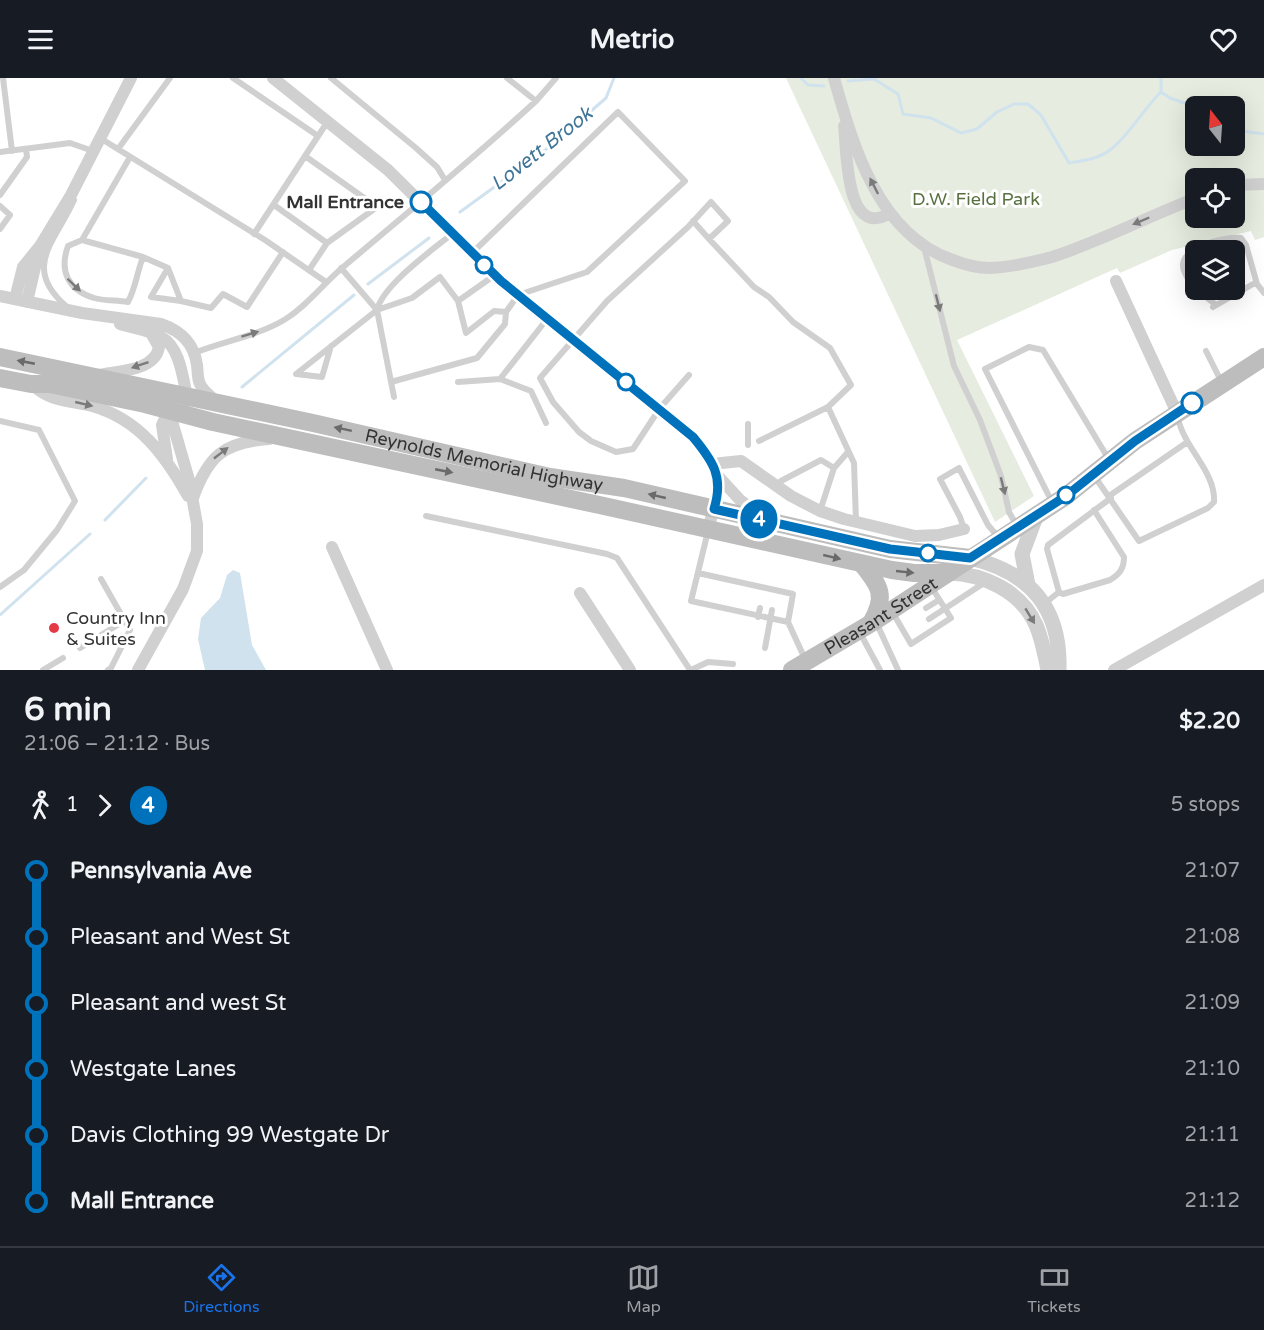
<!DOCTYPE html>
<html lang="en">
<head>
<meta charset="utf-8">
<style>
  body { margin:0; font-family:"Varela Round",sans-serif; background:#20242c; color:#f1f3f6; height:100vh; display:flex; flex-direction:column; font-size:22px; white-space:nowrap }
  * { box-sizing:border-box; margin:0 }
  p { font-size:20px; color:#9ea1a6 }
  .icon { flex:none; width:33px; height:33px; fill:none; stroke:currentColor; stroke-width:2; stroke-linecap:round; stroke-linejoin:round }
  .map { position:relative; height:592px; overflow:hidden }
  .sheet { display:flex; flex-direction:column; background:#171b24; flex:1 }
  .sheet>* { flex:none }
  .badge { padding:0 12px; border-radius:20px; font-size:21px; line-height:39px }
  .needle { width:39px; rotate:343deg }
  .controls { position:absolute; left:1185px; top:18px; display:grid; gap:12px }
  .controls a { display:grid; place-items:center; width:60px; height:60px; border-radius:9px; background:#171b24; box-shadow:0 6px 24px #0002; font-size:30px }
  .map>.badge { position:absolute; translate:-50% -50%; box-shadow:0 0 0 3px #fff }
  .legs { display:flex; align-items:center; gap:9px; height:66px; padding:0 24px; font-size:20px }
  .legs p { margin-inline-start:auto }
  .overview { display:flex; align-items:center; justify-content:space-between; height:102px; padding:0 24px }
  h1 { font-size:33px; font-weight:700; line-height:45px }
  ul { padding:0 24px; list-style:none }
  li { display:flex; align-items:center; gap:21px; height:66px; font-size:22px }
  li i { display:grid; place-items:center; width:9px; height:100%; margin:0 8px; background:currentColor }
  li i::after { content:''; width:15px; height:15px; margin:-8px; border:4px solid; border-radius:50%; background:#171b24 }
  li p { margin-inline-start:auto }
  li:first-child i { background:linear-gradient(#0000 50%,currentColor 0) }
  li:last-child i { background:linear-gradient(currentColor 50%,#0000 0) }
  header { display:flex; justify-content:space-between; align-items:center; height:78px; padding:0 24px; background:#171b24; font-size:27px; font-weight:700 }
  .menu { display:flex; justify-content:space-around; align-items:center; height:84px; border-top:2px solid #363941; background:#171b24; font-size:16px; color:#9ea1a6 }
  .menu a { display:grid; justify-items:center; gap:3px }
  .menu .selected { color:#1a73e8 }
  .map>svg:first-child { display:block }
</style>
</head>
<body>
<header><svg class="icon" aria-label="menu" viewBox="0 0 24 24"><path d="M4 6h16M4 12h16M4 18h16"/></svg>Metrio<svg class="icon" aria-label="heart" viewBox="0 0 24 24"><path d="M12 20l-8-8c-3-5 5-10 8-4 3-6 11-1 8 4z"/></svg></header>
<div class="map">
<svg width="1264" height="592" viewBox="0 0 1264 592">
  <rect width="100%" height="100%" fill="#fff"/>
  <!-- green -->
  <path fill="#e6ecdf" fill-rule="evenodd" d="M786 0H1264V159L1255 162 1251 153 1172 172 1120 195 1117 190 957 262 1034 418 995 444ZM1196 28H1234V68H1196ZM1196 100H1234V140H1196Z"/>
  <!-- water -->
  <path fill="#cfe2ee" d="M233 492 240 495 252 567 266 592H205L198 561 201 540 220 520 227 497Z"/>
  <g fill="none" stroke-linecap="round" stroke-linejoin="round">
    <!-- stream -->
    <path stroke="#cfe2ee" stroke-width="3" d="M801 0 808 7 824 8
      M1161 0V14L1170 20 1196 29
      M848 3 874 1 898 16 903 36 931 40 961 55 977 51 997 34 1014 26H1028L1041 37 1069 85C1081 83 1099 81 1110 72 1130 57 1143 31 1161 14
      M1234 52 1264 56
      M460 134 552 67 606 20 614 0
      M368 206 429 160
      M242 309 354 217
      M105 442 146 400
      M0 537 90 456"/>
    <!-- service -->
    <path stroke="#d0d0d0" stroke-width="6" d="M3 0 12 73
      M233 0 318 58
      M331 0 416 70 437 89 445 102
      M536 23 556 0
      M100 60 265 162 326 204
      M118 71 170 0
      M0 74 70 65 93 73
      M305 78 328 43
      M130 79 82 162 143 179 168 190 181 223 211 230 223 216 247 229 283 174
      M0 117 27 79 26 71
      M274 127 327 165
      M0 128 10 137 0 151
      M693 143 709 161
      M254 156 305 78 377 129 327 165 309 192
      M82 162 68 168C59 193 68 212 94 220 104 223 117 222 128 224 136 209 137 194 143 179
      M924 169 954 288 980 342 1001 398 1009 434 1017 448
      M472 175 618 34 685 103 587 194 518 217 506 234
      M168 190 151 219 181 223
      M1196 211C1190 207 1188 201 1185 195 1172 170 1225 158 1241 160L1246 167 1257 206
      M1197 212 1216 227
      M66 228C21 189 56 163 74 122
      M1213 229 1253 206H1257L1264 215
      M377 232 412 220 440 199 458 223
      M331 268 322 299 296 296 377 232 341 190
      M1206 273 1222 305
      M194 275C224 263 257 258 284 242 307 228 322 207 342 190 407 135 473 81 536 23L507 0
      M689 297 660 330 633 371 616 374 591 363 579 354 553 324 540 300 607 223 688 149 711 124 728 143 709 161 754 209 769 219 793 244 830 270 851 307 828 329 759 363
      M500 301 531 313 546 345
      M391 304 477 280 505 246 506 234 494 233 466 255 458 223 495 197
      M458 304 500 301 547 241
      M394 319 377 232C383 207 431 173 452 156
      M828 329 854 385 856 443
      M0 343 39 352 75 423 57 452 24 492 0 509
      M748 346V367
      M1095 399 1139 463 1208 430 1214 424C1216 394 1184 370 1178 340
      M777 409 781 403 821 382 834 390
      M1109 418 1186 365
      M1053 426 985 291 1029 269 1043 272 1108 380
      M820 433 834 390 848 374
      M426 438 607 476 617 480 690 592
      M964 451 960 439 940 401 959 390 988 447 999 460
      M708 453 691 523 788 544 805 581
      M698 495 793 516 788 544
      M101 501 130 552 111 590 108 592
      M1059 514 1063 516 1110 502C1120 496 1124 490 1124 479L1094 432
      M1044 526 1059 514 1047 471 1048 467 1111 420
      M926 530 939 522
      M893 535 911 566 951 540 932 510
      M758 539 760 530
      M929 541 984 505
      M877 546 898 592
      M859 553 880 592
      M80 570 124 543
      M765 570 772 532
      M43 592 63 580
      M691 592 708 584 733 586"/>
    <!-- minor -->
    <path stroke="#d0d0d0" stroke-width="12" d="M273 0 388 92 483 186 518 217 693 359C725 395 721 407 708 451
      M834 0C853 67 877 154 950 181 963 186 975 190 989 190 1009 190 1033 184 1052 179 1101 163 1147 139 1196 120
      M844 48C847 72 845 163 890 135
      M1234 107 1264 106
      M1116 203 1177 335
      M0 218 82 235 161 246C181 253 194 265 197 287 198 293 197 300 200 306 203 313 211 318 216 324
      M15 221 23 189 40 168 71 117 131 0
      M27 224 39 172
      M120 246C133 250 149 252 161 259 181 269 183 303 188 323
      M99 297C118 293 155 293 159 269L151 255
      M31 306C36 310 41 314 47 317 60 324 78 324 92 328 139 341 165 377 188 418
      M167 381 162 347 169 332
      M712 386 741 383 791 418 820 433 844 441 915 458 939 457 964 451
      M717 397 740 422 761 438
      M193 420C208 378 224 364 269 361
      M332 469 387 592
      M580 515 630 592
      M138 592 183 511 197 473V446L189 402 167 326
      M1114 592 1264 507"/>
    <!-- tertiary -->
    <path stroke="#d0d0d0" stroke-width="15" d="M970 480C1030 494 1061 530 1059 592
      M948 495C984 496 1021 513 1036 547 1042 561 1045 577 1048 592
      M1028 507 1022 476 1037 436"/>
    <!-- secondary -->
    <g stroke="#bdbdbd" stroke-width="18">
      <path id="s1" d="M0 279 313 345 550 399 624 410 890 471 970 480"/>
      <path d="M0 300 31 306H50L145 326 213 344 604 428 892 492 914 495H948"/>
      <path d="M862 486C880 508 887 518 871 545"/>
      <path id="s2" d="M792 592 875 543 1066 418 1135 363 1264 279"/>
    </g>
  </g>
  <!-- one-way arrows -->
  <defs><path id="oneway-solid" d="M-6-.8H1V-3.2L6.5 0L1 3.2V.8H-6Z" transform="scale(1.5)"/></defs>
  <g fill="#7a7a7a">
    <use href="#oneway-solid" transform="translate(874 108) rotate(-117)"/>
    <use href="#oneway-solid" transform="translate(1141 143) rotate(157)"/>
    <use href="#oneway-solid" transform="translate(74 207) rotate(44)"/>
    <use href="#oneway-solid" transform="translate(938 225) rotate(76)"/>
    <use href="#oneway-solid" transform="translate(250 256) rotate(-17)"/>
    <use href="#oneway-solid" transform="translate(140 287) rotate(161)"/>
    <use href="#oneway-solid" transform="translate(84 326) rotate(13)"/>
    <use href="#oneway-solid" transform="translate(221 375) rotate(-38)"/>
    <use href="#oneway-solid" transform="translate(1003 408) rotate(76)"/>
    <use href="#oneway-solid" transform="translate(1030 538) rotate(59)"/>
  </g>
  <g fill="#6a6a6a">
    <use href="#oneway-solid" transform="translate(26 284) rotate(-169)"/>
    <use href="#oneway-solid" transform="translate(343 351) rotate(-168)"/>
    <use href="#oneway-solid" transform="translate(444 393) rotate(11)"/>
    <use href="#oneway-solid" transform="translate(657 418) rotate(-167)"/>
    <use href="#oneway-solid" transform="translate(832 479) rotate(13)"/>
    <use href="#oneway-solid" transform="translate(905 494) rotate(6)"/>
  </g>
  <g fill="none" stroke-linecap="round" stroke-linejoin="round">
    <!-- line-1 casing -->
    <g stroke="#fff" stroke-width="14">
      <path id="line-1" d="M421 124 501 203 693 359C713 383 724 399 714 431L890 471 970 480 1066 418 1135 363 1192 325"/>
    </g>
    <!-- line-1 -->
    <use href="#line-1" stroke="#0072bc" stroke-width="9"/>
  </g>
  <!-- markers -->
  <g fill="#fff" stroke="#0072bc" stroke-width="3">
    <circle cx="421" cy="124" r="10"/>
    <circle cx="484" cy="187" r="8"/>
    <circle cx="626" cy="304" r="8"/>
    <circle cx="1192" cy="325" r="10"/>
    <circle cx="1066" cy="417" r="8"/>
    <circle cx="928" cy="475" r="8"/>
  </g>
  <circle fill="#e63946" stroke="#fff" stroke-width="2" cx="54" cy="550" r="6"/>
  <g text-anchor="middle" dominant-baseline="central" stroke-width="6" stroke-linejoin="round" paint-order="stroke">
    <!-- park labels -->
    <g font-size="18" fill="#56703f" stroke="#fff">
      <text x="976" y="121">D.W. Field Park</text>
    </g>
    <!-- stop labels -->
    <g font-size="18" font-weight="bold" fill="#333" stroke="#fff" text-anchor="end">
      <text x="404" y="124">Mall Entrance</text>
    </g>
    <!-- street labels -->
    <g font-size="18" fill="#333" stroke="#fff">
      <text stroke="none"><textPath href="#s1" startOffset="495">Reynolds Memorial Highway</textPath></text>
      <text stroke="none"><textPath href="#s2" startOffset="104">Pleasant Street</textPath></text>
    </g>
    <!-- poi labels -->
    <g font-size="18" fill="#333" stroke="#fff" text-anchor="start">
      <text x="66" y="540">Country Inn<tspan x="66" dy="21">&amp; Suites</tspan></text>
    </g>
    <!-- water labels -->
    <g font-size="20" font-style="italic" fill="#3f7597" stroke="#fff">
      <text transform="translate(542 71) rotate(-38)">Lovett Brook</text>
    </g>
  </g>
</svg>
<div class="controls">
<a><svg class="needle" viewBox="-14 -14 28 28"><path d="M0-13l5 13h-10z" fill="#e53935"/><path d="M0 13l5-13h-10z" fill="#9ea1a6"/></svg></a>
<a><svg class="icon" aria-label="locate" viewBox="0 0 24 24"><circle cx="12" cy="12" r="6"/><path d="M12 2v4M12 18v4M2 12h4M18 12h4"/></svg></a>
<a><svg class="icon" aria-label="layers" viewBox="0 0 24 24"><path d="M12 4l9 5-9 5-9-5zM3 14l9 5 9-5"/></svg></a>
</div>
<b class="badge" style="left:759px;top:441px;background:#0072bc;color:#fff">4</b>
</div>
<section class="sheet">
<div class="overview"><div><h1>6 min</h1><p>21:06 – 21:12 · Bus</p></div><b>$2.20</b></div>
<div class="legs"><svg class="icon" aria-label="walk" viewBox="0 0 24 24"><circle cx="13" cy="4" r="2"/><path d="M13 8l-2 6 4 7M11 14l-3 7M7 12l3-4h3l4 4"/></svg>1<svg class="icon" aria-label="forward" viewBox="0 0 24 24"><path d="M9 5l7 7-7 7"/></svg><b class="badge" style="background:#0072bc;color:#fff">4</b><p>5 stops</p></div>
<ul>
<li><i style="color:#0072bc"></i><b>Pennsylvania Ave</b><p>21:07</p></li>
<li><i style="color:#0072bc"></i><span>Pleasant and West St</span><p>21:08</p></li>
<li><i style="color:#0072bc"></i><span>Pleasant and west St</span><p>21:09</p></li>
<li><i style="color:#0072bc"></i><span>Westgate Lanes</span><p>21:10</p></li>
<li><i style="color:#0072bc"></i><span>Davis Clothing 99 Westgate Dr</span><p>21:11</p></li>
<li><i style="color:#0072bc"></i><b>Mall Entrance</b><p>21:12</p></li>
</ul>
</section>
<nav class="menu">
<a class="selected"><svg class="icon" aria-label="directions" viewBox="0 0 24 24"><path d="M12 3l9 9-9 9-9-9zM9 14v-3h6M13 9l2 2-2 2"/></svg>Directions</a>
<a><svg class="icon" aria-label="map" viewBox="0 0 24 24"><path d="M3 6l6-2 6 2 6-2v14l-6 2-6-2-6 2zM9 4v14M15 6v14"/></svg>Map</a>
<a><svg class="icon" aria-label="tickets" viewBox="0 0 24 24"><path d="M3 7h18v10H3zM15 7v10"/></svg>Tickets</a>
</nav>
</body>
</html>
